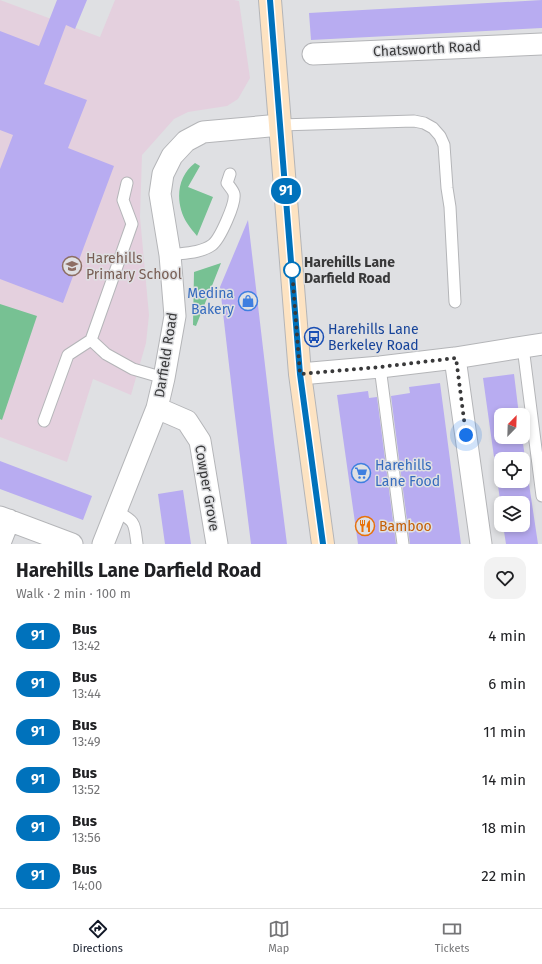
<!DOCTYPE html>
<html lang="en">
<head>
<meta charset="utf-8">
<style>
  body { margin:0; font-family:"Fira Sans",sans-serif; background:#f2f2f2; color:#202124; height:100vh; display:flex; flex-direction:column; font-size:15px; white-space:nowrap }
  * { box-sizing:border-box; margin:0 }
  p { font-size:13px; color:#757577 }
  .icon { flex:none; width:22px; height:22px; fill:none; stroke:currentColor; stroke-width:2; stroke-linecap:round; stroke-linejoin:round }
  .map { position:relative; height:544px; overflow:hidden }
  .details { display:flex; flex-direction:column; background:#fff; flex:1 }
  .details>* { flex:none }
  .badge { padding:0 8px; border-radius:13px; font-size:14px; line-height:26px }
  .needle { width:26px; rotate:23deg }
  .fabs { position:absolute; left:494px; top:408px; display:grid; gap:8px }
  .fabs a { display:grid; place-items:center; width:36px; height:36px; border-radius:8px; background:#fff; box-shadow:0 2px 6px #0003; font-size:20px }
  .you { position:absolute; width:20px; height:20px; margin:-10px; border:3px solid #fff; border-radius:50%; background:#1a73e8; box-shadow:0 0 0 6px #1a73e833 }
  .map>.badge { position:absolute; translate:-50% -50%; box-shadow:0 0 0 2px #fff }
  .round { display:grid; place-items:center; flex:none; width:42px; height:42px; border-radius:12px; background:#f2f2f2 }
  .headline { display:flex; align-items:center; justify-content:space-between; height:68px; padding:0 16px }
  h1 { font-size:19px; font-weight:700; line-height:30px }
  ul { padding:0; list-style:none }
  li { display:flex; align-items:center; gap:12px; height:48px; padding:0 16px }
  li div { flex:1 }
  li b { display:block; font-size:15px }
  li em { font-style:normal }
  li .badge { min-width:44px; font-weight:700; text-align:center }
  .dock { display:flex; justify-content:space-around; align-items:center; height:56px; border-top:1px solid #e0e0e0; background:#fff; font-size:11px; color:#757577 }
  .dock a { display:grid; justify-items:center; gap:2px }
  .dock .selected { color:#111827 }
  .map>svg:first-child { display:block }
</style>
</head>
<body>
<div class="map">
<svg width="542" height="544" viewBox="0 0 542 544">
  <rect width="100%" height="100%" fill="#dfe0e3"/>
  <!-- education -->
  <path fill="#e4d0de" d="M0 0 100 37 115 0H234L239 1 250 78 238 99 227 106 188 112 174 119 142 155 140 217 149 315 146 343 131 395 93 379 67 462 0 437Z"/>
  <!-- green -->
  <path fill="#77c193" d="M195 163 200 166 188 187 213 197 197 236C194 232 190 228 187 223 175 204 176 177 195 163Z
    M221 263 196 326 193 325 194 272Z
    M0 304 37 316 2 420 0 419Z"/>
  <!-- building -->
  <path fill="#b8acf1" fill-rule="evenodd" d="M57 0H87L75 29 66 25 44 84 87 100 68 148 114 166 63 303 0 279V169L13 135 0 130V31L39 46Z
    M542 0V28L311 40 309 13Z
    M248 220 274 442 287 544H251L234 408 220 287Z
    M514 374 519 415H501V437H522L538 544H506L503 525H523V503H501V507L483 378ZM501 459H523V481H501Z
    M440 383 461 544H410L391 396 410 393 409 387Z
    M368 391 369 398 377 397 396 544H358L337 395Z
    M0 461 92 496 83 520 0 489Z
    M183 490 191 544H165L158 494Z"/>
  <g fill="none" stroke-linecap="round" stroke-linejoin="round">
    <!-- service casing -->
    <g stroke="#b4b5b8" stroke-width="13">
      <path id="service" d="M280 125 414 121 424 123 433 128 440 136 444 145 447 188 450 207 455 302
        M170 255C184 253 201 253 212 245 220 239 236 203 234 194 233 190 229 186 227 183L230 174
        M91 340 106 354 133 369 164 378
        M523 347 542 496
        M380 367 403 544
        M44 421 68 355 91 340 132 224 123 200 127 183
        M116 511C136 522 134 522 137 544"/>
    </g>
    <!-- minor casing -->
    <g stroke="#b4b5b8" stroke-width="23">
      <path id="minor" d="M313 54 542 44
        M455 358 481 544
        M300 374 380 367 455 358 542 344
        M157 408 187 421 200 441 217 544
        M0 517 72 544
        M0 543 9 520
        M103 544 157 408 164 378 175 316 170 255 160 194 163 174 172 156 186 141 203 132 280 125"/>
    </g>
    <!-- secondary casing -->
    <g stroke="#b4b5b8" stroke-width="24">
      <path id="secondary" d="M270 0 300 374 323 544"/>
    </g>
    <!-- service -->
    <use href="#service" stroke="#fff" stroke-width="11"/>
    <!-- minor -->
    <use href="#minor" stroke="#fff" stroke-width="21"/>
    <!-- secondary -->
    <use href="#secondary" stroke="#fde3c2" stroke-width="22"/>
  </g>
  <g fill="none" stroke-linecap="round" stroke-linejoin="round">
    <!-- line casing -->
    <g stroke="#fff" stroke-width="9">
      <path id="line" d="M270 0 300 374 323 544"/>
    </g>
    <!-- line -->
    <use href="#line" stroke="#0072bc" stroke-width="6"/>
    <!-- walk -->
    <path stroke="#39393a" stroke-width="4" stroke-dasharray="0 7.2" d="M292 270 300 374 380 367 456 358 466 435"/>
  </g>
  <!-- icons -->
  <defs>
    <g id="school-ring" transform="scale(1)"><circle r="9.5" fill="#dfe0e3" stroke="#8d6e63" stroke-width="1.5"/><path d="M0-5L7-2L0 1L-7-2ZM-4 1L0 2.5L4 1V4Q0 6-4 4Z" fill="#8d6e63"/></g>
    <g id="shop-ring" transform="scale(1)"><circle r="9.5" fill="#dfe0e3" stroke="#3f7fe0" stroke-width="1.5"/><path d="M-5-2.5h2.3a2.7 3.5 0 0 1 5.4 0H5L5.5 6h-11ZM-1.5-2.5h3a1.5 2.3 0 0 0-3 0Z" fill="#3f7fe0"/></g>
    <g id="bus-ring" transform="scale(1)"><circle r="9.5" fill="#dfe0e3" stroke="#1a4fb4" stroke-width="1.5"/><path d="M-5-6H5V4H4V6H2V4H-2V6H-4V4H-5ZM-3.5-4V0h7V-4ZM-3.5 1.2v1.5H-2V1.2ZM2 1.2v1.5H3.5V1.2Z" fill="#1a4fb4"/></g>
    <g id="supermarket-ring" transform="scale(1)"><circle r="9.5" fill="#dfe0e3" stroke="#3f7fe0" stroke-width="1.5"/><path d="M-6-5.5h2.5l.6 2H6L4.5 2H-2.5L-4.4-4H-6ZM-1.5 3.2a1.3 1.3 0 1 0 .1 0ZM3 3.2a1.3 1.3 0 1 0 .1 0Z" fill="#3f7fe0"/></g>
    <g id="restaurant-ring" transform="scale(1)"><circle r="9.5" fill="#dfe0e3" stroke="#e8710a" stroke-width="1.5"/><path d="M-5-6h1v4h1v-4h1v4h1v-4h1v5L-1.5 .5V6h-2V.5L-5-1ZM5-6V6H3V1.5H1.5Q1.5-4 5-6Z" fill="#e8710a"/></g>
  </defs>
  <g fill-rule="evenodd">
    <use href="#school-ring" x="72" y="266"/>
    <use href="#shop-ring" x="248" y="301"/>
    <use href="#bus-ring" x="314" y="337"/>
    <use href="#supermarket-ring" x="361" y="473"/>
    <use href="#restaurant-ring" x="365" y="526"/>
  </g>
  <!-- markers -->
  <circle fill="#fff" stroke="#0072bc" stroke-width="2" cx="292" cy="270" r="8"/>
  <g text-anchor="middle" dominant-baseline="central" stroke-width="3" stroke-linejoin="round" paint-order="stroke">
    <!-- street labels -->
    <g font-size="14" fill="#39393a" stroke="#dfe0e3">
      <text transform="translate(427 49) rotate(-3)">Chatsworth Road</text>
      <text transform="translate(166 355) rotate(-81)">Darfield Road</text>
      <text transform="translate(207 488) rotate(80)">Cowper Grove</text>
    </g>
    <!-- education labels -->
    <g font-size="14" fill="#785e54" stroke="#dfe0e3" text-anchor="start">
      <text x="86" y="258">Harehills<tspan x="86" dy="16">Primary School</tspan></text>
    </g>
    <!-- stop labels -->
    <g font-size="14" font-weight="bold" fill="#39393a" stroke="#dfe0e3" text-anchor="start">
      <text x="304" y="262">Harehills Lane<tspan x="304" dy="16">Darfield Road</tspan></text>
    </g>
    <!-- shop labels -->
    <g font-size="14" fill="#366cbe" stroke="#dfe0e3" text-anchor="end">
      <text x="234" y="293">Medina<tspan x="234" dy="16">Bakery</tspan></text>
      <text x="375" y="465" text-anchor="start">Harehills<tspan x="375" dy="16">Lane Food</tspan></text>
    </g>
    <!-- transit labels -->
    <g font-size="14" fill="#164399" stroke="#dfe0e3" text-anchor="start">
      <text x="328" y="329">Harehills Lane<tspan x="328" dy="16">Berkeley Road</tspan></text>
    </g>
    <!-- food labels -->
    <g font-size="14" fill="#c56008" stroke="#dfe0e3" text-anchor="start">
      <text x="379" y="526">Bamboo</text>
    </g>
  </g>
</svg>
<div class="fabs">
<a><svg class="needle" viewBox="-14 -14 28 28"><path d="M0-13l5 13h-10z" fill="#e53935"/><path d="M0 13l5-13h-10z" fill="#757577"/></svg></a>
<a><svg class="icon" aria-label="locate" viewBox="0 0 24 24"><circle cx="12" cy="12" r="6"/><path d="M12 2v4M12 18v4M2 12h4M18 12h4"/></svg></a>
<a><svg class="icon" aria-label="layers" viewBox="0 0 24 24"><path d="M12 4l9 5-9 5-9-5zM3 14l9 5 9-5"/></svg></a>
</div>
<div class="you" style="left:466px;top:435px"></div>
<b class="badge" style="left:286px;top:191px;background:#0072bc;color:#fff">91</b>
</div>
<section class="details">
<div class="headline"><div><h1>Harehills Lane Darfield Road</h1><p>Walk · 2 min · 100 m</p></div><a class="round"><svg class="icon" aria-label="heart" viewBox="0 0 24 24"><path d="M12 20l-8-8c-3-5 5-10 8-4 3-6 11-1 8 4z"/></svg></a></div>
<ul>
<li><span class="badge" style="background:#0072bc;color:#fff">91</span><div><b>Bus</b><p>13:42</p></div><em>4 min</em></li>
<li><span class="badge" style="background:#0072bc;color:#fff">91</span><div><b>Bus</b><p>13:44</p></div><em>6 min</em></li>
<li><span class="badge" style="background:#0072bc;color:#fff">91</span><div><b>Bus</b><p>13:49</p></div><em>11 min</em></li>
<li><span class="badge" style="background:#0072bc;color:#fff">91</span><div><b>Bus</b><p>13:52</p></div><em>14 min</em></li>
<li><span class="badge" style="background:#0072bc;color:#fff">91</span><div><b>Bus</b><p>13:56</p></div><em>18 min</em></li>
<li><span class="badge" style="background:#0072bc;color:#fff">91</span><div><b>Bus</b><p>14:00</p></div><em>22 min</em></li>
</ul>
</section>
<nav class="dock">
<a class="selected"><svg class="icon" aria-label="directions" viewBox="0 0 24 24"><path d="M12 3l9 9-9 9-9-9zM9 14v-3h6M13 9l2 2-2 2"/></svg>Directions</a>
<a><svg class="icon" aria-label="map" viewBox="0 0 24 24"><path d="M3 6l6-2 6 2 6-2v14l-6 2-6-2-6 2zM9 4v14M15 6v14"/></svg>Map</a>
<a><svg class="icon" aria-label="tickets" viewBox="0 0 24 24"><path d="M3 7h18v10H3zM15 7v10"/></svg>Tickets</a>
</nav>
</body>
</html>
